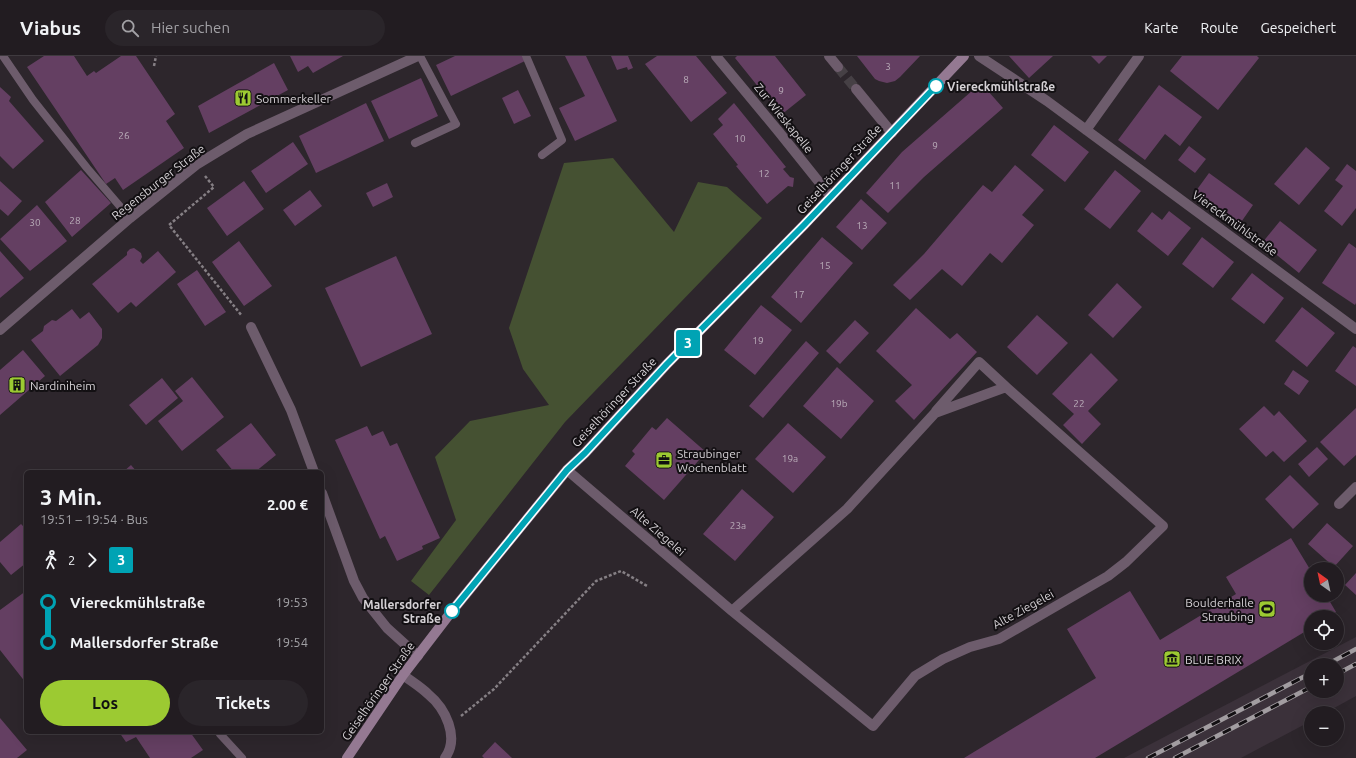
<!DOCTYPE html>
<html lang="de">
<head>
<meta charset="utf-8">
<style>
  body { margin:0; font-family:Ubuntu,sans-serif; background:#2a252a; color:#f1f3f6; height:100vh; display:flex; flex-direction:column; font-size:15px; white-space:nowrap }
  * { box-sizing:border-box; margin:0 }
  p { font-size:13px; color:#a2a1a5 }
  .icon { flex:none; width:22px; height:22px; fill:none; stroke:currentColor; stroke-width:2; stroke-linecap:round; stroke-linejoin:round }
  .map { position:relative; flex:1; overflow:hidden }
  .sheet { position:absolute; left:24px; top:414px; width:300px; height:264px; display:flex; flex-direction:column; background:#221c21; border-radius:6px; box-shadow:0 4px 16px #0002,0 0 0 1px #3f3a3f }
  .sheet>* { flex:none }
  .badge { padding:0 8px; border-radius:3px; font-size:14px; line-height:26px }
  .needle { width:26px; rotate:327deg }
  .controls { position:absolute; left:1304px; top:506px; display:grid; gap:8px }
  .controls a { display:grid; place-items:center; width:40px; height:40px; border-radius:50%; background:#221c21; box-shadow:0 4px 16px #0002,0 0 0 1px #3f3a3f; font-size:20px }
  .map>.badge { position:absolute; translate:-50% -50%; box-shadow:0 0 0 2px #fff }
  .legs { display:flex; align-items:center; gap:6px; height:44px; padding:0 16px; font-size:13px }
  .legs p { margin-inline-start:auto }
  .summary { display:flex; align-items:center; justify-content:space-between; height:68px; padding:0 16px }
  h1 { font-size:22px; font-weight:700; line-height:30px }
  .button { display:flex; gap:8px; margin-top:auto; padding:8px 16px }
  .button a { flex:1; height:46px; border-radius:24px; background:#9cca32; color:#111; font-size:16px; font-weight:700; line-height:46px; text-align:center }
  .button a+a { background:#2a252a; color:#f1f3f6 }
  ul { padding:0 16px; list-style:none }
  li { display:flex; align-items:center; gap:14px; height:40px; font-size:15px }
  li i { display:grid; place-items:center; width:6px; height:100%; margin:0 5px; background:currentColor }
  li i::after { content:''; width:10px; height:10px; margin:-5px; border:3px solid; border-radius:50%; background:#221c21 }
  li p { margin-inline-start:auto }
  li:first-child i { background:linear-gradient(#0000 50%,currentColor 0) }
  li:last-child i { background:linear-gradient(currentColor 50%,#0000 0) }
  header { display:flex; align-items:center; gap:24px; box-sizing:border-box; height:56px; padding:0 20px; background:#221c21; border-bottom:1px solid #3f3a3f }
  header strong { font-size:19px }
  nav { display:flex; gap:22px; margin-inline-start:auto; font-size:14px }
  .search { width:280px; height:36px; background:#2a252a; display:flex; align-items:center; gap:10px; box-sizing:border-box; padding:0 14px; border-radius:22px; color:#a2a1a5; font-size:15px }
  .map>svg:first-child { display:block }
</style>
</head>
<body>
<header>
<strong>Viabus</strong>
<div class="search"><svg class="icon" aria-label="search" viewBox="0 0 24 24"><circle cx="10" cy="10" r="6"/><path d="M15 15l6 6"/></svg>Hier suchen</div>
<nav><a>Karte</a><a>Route</a><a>Gespeichert</a></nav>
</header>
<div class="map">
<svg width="1356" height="702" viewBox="0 0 1356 702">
  <rect width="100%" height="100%" fill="#2d262c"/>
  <!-- built -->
  <path fill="#3b313a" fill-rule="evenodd" d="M1356 581V640L1325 657H1311V665L1241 702H1124ZM1311 609H1337V635H1311Z"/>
  <!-- green -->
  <path fill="#455132" d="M613 102 674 176 698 126 727 131 762 162 565 366 429 539 411 525 456 464 435 401 470 365 549 349 523 313 509 272 564 107Z"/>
  <!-- building -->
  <path fill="#643f62" d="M44 0H74L87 20 94 15 96 17 121 0H136L175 58 166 65 184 92 123 134 115 122 106 128 27 11Z
    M290 0H343L313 17 308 10 298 16Z
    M455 0H522L525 5 451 40 436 9Z
    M565 0H586L617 65 575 85 559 52 585 40Z
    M611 0H628L633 12 628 14 627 11 617 14Z
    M657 0H696L727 37 691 66 645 8Z
    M737 0H775L806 39 781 59 735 2Z
    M857 0H920L900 21 895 25 887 27 879 25 875 23Z
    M1009 0H1053L1029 22Z
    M1091 0H1107L1099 8Z
    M1182 0H1257L1259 2 1218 54 1170 15Z
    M274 7 288 34 209 77 198 50Z
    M421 22 438 60 389 83 371 45Z
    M981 27 1003 52 924 121 888 157 866 137 902 96Z
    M1159 29 1202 61 1180 90 1165 78 1145 104 1118 84Z
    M0 31 11 41 9 45 44 85 13 113 0 100Z
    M518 34 531 60 514 68 502 42Z
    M366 47 384 85 316 117 299 80Z
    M734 47 786 111 783 113 790 121 794 122 793 131 788 130 767 148 736 110 738 109 713 78 723 69 718 63Z
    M1054 69 1089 96 1065 126 1031 99Z
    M293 86 308 108 266 137 251 115Z
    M1189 90 1206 103 1195 117 1178 104Z
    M1306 91 1330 112 1299 149 1274 128Z
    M1347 108 1356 115V152L1342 170 1324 155 1343 130 1335 124Z
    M1015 109 1044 134 1022 159 1034 169 1002 207 990 197 962 230 942 213 910 244 893 229 924 198 983 129 992 136Z
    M81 114 111 147 72 181 45 146Z
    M1115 114 1141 135 1110 173 1084 153Z
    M1209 117 1253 149 1237 172 1193 139Z
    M0 125 22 145 8 160 0 153Z
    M244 125 264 153 227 180 207 152Z
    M387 127 393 141 373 151 366 137Z
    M310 134 322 150 295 170 283 154Z
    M861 143 887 167 862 194 836 171Z
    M37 149 67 185 30 215 0 183Z
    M1169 155 1191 172 1168 200 1137 175 1152 156 1162 164Z
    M1280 165 1317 194 1299 217 1262 187Z
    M822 181 853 207 801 267 771 241Z
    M1202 181 1234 206 1213 232 1182 208Z
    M239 185 272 230 244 250 212 206Z
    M1349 187 1356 192V247L1355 249 1322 227Z
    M134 192 141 197 142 201 140 205 143 208 158 195 176 216 136 251 131 246 118 257 92 228 127 199V196L130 193Z
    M0 195 24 222 0 242Z
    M396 200 432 278 361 311 325 232Z
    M197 214 226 256 205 270 177 228Z
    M1252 217 1284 242 1264 268 1231 243Z
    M1117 227 1142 251 1113 282 1088 259Z
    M761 249 792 274 755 319 724 294Z
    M1302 251 1335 277 1307 311 1275 285Z
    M916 252 950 283 957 277 977 296 914 364 895 345 912 329 876 295Z
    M72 253 80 263 89 256 102 273V282L98 289 60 320 31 284 43 275 44 270 52 264 56 265Z
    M1037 259 1068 287 1037 319 1007 291Z
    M855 264 869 277 840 308 826 295Z
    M806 285 819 297 763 362 749 350Z
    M1353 290 1356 292V330L1335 315Z
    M23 294 45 320 0 359V314Z
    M1091 297 1118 324 1088 355 1101 368 1082 388 1063 369 1074 358 1052 338Z
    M837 311 874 345 841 383 803 350Z
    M1293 314 1309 325 1299 339 1284 328Z
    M192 321 224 361 182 395 158 365 183 345 175 335Z
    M162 322 178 342 146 369 129 349Z
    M1264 350 1274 360 1279 355 1307 385 1284 406 1273 395 1266 401 1239 373Z
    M1356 352V399L1344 410 1320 386Z
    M667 362 706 396 664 444 625 410 635 398 632 395 652 371 656 374Z
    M251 367 276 399 255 416H234L216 394Z
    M788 367 826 401 793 437 755 403Z
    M367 370 372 380 383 375 390 390 397 387 440 482 422 490 423 493 397 505 385 480 380 483 335 384Z
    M1317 391 1328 403 1309 421 1298 408Z
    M131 409 137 416H123Z
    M1290 419 1319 448 1293 473 1265 443Z
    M742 433 774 461 735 505 703 478Z
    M1327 467 1353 490 1334 511 1308 488Z
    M21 468 26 473V507L11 519 0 506V486Z
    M1291 482 1311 515V539H1326L1336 556 1329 561H1311V572L1095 702H964L1096 622 1067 573 1130 535 1160 584 1236 538 1226 521Z
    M1356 517V539L1345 529Z
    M26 535V627L0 594V554Z
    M0 662 27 694 17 702H0Z
    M119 676H190L203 694 191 702H150L136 681 126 686Z
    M495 686 512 702H484L482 700Z"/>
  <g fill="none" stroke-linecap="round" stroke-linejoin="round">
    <!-- tertiary-tunnel -->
    <path stroke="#464045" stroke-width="10" stroke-dasharray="10 5" stroke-linecap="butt" d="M838 11 856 33"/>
    <!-- path -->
    <path stroke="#857f84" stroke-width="2.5" stroke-dasharray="3 2" stroke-linecap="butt" d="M154 10 156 0
      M205 120 214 131 169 169 242 260
      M461 660 494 633 596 525 621 515 647 530"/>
    <!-- service -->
    <path stroke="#6d5c6c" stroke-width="8" d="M3 0 33 44 87 112 130 162
      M526 0 562 84 542 99
      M415 87 456 68 420 0
      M220 678 242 702"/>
    <!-- minor -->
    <path stroke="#6d5c6c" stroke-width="10" d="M979 0 1047 45 1356 273
      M1086 74 1139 0
      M251 271 291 354 314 416
      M936 355 979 306 1006 331
      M567 414 732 555 873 670 915 620 943 603 970 591 999 583 1108 520 1126 506 1163 470 1006 331 935 357 847 453 732 555
      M322 437 354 525 363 542 387 572 418 600
      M1339 448 1356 431
      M403 619C411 625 421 631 428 638 445 652 460 681 445 702"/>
    <!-- tertiary -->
    <path stroke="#6d5c6c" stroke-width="10" d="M716 0 779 76 831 141
      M829 0 838 11
      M856 33 892 77
      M0 274 130 162 196 109 247 78 418 0"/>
    <!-- secondary -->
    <path stroke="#947992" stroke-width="10" d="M347 702 403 619 452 555 567 414 585 397 667 308 804 169 964 0"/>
    <!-- rail casing -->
    <g stroke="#a29da1" stroke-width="4.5">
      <path id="rail" d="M1326 609 1356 593
        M1337 618 1356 608
        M1148 702 1311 617
        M1175 702 1311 631"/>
    </g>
    <!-- rail -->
    <use href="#rail" stroke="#131013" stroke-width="3" stroke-dasharray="9" stroke-linecap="butt"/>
  </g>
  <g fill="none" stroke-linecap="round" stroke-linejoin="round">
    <!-- line-1 casing -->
    <g stroke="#fff" stroke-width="9">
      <path id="line-1" d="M452 555 567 414 585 397 667 308 804 169 936 30"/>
    </g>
    <!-- line-1 -->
    <use href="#line-1" stroke="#00a3b4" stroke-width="6"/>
  </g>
  <!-- icons -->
  <defs>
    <g id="restaurant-square" transform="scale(0.9)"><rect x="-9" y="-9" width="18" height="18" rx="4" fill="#9cca32" stroke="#131013"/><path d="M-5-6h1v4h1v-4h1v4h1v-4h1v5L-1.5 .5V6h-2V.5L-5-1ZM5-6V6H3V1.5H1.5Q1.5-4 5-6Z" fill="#111"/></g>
    <g id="building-square" transform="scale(0.9)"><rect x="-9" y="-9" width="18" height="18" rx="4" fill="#9cca32" stroke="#131013"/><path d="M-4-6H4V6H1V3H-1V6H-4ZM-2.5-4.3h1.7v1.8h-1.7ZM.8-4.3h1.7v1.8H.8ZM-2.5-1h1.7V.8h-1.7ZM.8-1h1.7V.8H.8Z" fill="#111"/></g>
    <g id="office-square" transform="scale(0.9)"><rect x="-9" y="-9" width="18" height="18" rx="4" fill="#9cca32" stroke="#131013"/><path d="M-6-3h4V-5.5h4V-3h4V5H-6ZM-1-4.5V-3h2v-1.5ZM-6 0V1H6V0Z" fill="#111"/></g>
    <g id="stadium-square" transform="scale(0.9)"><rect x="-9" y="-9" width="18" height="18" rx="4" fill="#9cca32" stroke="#131013"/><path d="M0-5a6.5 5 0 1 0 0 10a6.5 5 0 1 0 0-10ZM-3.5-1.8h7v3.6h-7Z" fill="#111"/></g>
    <g id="museum-square" transform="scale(0.9)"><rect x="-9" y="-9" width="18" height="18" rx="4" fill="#9cca32" stroke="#131013"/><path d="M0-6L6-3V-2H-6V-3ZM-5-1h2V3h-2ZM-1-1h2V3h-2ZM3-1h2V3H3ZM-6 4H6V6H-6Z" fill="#111"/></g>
  </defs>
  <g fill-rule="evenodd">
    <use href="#restaurant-square" x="243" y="42"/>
    <use href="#building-square" x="17" y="329"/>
    <use href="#office-square" x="664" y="404"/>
    <use href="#stadium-square" x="1267" y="553"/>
    <use href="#museum-square" x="1172" y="603"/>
  </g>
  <!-- markers -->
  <g fill="#fff" stroke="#00a3b4" stroke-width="2">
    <circle cx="936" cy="30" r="7"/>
    <circle cx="452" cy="555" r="7"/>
  </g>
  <g text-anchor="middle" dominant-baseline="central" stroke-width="4" stroke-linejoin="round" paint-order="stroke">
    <!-- number labels -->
    <g font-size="10" fill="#b9acb8">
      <text x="888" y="10">3</text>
      <text x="686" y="23">8</text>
      <text x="781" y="34">9</text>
      <text x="124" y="79">26</text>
      <text x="740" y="82">10</text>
      <text x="935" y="89">9</text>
      <text x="764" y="117">12</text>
      <text x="895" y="129">11</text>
      <text x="75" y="164">28</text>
      <text x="35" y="166">30</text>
      <text x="862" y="169">13</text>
      <text x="825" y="209">15</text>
      <text x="799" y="238">17</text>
      <text x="758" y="284">19</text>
      <text x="839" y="347">19b</text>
      <text x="1079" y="347">22</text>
      <text x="790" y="402">19a</text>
      <text x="738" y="469">23a</text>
    </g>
    <!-- stop labels -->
    <g font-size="12" font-weight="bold" fill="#d5d1d5" stroke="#131013" text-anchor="start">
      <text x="947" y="30">Viereckmühlstraße</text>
      <text x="441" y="548" text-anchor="end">Mallersdorfer<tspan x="441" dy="14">Straße</tspan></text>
    </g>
    <!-- poi labels -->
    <g font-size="12" fill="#d5d1d5" stroke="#131013" text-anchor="start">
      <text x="256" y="42">Sommerkeller</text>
      <text x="30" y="329">Nardiniheim</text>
      <text x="677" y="397">Straubinger<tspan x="677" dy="14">Wochenblatt</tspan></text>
      <text x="1254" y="546" text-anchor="end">Boulderhalle<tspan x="1254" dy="14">Straubing</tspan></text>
      <text x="1185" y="603">BLUE BRIX</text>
    </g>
    <!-- street labels -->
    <g font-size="12" fill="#d5d1d5" stroke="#131013">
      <text transform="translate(784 62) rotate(51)">Zur Wieskapelle</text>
      <text transform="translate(839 113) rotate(-47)">Geiselhöringer Straße</text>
      <text transform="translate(158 126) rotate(-38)">Regensburger Straße</text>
      <text transform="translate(1235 167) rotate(36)">Viereckmühlstraße</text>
      <text transform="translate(614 346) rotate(-47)">Geiselhöringer Straße</text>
      <text transform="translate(658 475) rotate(41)">Alte Ziegelei</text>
      <text transform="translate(1023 553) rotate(-29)">Alte Ziegelei</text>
      <text transform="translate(378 635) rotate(-55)">Geiselhöringer Straße</text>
    </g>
  </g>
</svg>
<div class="controls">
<a><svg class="needle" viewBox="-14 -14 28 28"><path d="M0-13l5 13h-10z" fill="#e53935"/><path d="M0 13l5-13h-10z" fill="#a2a1a5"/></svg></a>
<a><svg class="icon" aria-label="locate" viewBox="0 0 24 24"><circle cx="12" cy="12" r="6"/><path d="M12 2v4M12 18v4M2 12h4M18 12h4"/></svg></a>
<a>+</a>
<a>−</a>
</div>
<b class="badge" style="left:688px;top:287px;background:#00a3b4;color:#fff">3</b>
<section class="sheet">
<div class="summary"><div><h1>3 Min.</h1><p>19:51 – 19:54 · Bus</p></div><b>2.00 €</b></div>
<div class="legs"><svg class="icon" aria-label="walk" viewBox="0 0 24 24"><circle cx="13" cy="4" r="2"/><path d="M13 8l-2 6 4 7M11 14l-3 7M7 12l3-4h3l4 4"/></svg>2<svg class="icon" aria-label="forward" viewBox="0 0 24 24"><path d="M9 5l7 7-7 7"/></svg><b class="badge" style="background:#00a3b4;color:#fff">3</b></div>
<ul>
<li><i style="color:#00a3b4"></i><b>Viereckmühlstraße</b><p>19:53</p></li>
<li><i style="color:#00a3b4"></i><b>Mallersdorfer Straße</b><p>19:54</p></li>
</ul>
<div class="button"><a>Los</a><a>Tickets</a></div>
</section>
</div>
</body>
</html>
